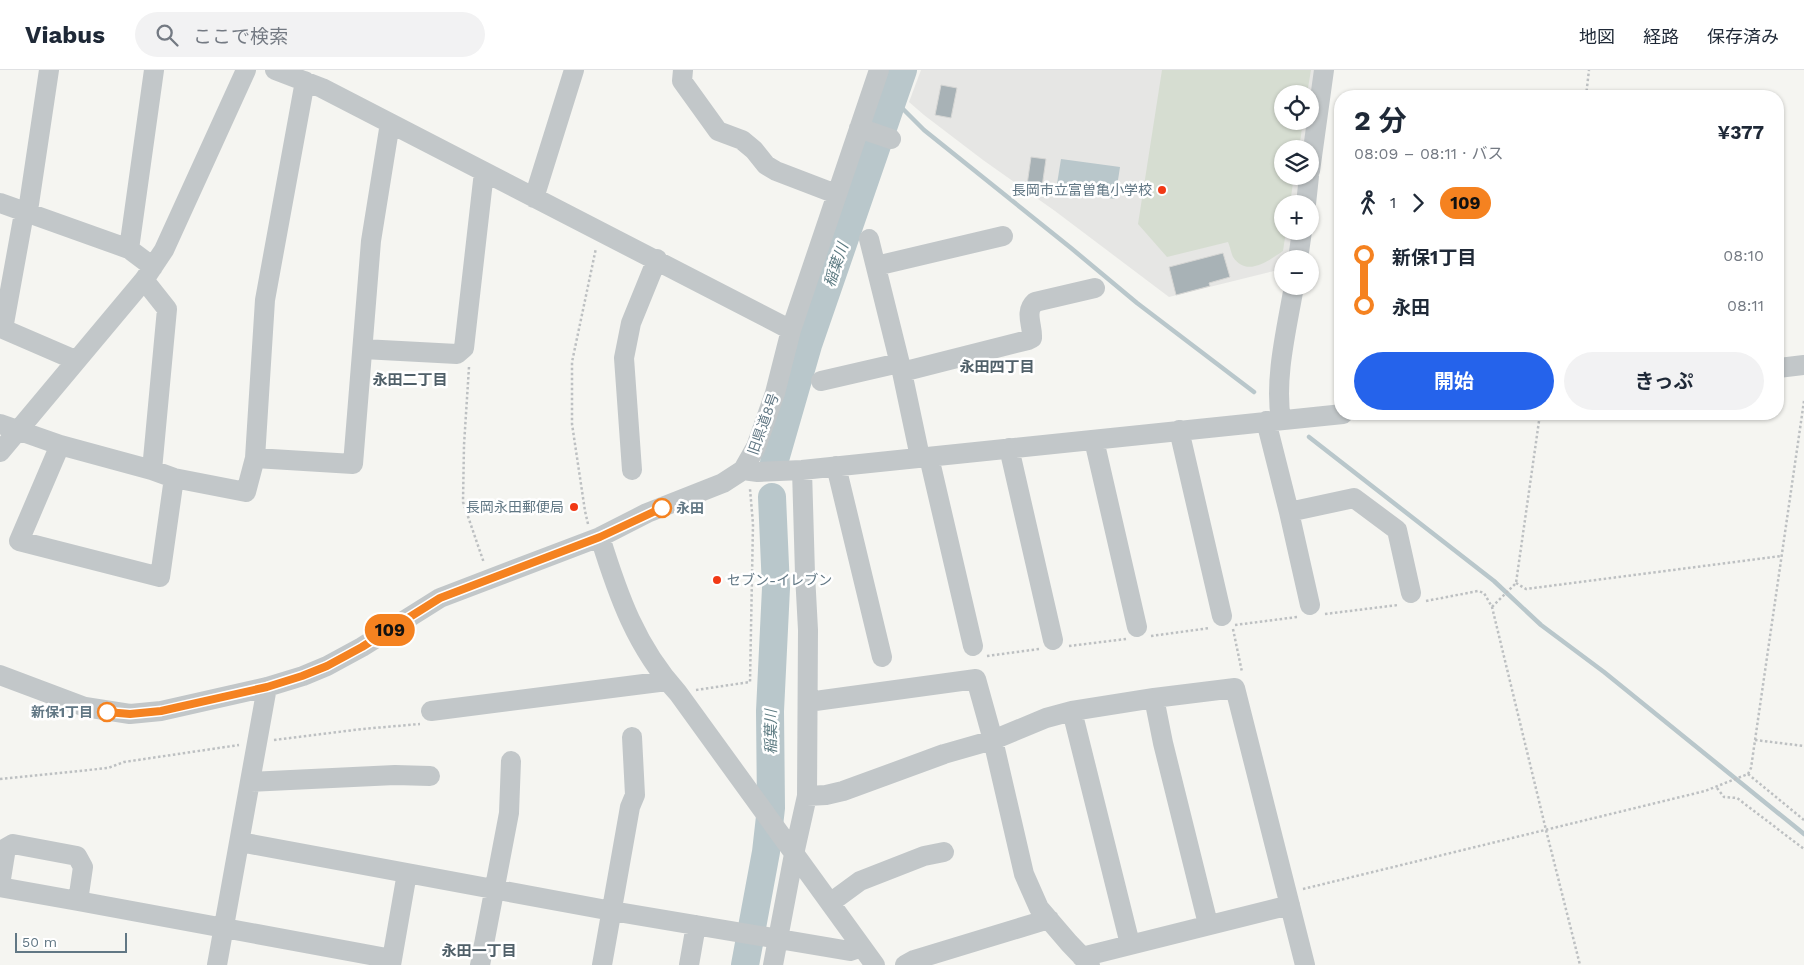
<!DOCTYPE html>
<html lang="ja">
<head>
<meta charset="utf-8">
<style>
  body { margin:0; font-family:"Work Sans","Noto Sans JP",sans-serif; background:#f2f2f3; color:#1f2937; height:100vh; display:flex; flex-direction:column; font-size:19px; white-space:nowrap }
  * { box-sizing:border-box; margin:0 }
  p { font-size:16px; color:#747a83 }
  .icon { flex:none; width:28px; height:28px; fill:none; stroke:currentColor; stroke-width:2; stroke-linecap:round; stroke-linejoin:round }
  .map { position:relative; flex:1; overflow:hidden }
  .side { position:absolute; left:1334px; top:20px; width:450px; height:330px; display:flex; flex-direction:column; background:#fff; border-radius:20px; box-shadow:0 1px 4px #0004 }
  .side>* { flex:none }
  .badge { padding:0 10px; border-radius:16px; font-size:18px; line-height:32px }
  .tools { position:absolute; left:1274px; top:15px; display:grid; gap:10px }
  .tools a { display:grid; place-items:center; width:45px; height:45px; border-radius:50%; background:#fff; box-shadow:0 1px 4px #0004; font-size:25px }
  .scale { position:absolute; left:15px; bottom:12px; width:112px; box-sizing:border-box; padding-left:5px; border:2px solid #617784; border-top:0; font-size:14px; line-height:18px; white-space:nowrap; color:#617784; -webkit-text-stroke:4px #fff; paint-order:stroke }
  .map>.badge { position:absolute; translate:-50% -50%; box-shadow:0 0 0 2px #fff }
  .legs { display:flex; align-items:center; gap:8px; height:55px; padding:0 20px; font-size:16px }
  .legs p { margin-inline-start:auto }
  .headline { display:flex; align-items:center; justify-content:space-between; height:85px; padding:0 20px }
  h1 { font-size:28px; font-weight:700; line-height:38px }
  .action { display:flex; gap:10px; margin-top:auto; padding:10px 20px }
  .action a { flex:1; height:58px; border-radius:30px; background:#2563eb; color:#fff; font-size:20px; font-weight:700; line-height:58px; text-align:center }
  .action a+a { background:#f2f2f3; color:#1f2937 }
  ul { padding:0 20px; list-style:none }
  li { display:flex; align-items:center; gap:18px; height:50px; font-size:19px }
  li i { display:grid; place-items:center; width:8px; height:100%; margin:0 6px; background:currentColor }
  li i::after { content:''; width:12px; height:12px; margin:-6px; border:4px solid; border-radius:50%; background:#fff }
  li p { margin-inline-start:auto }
  li:first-child i { background:linear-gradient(#0000 50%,currentColor 0) }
  li:last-child i { background:linear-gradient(currentColor 50%,#0000 0) }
  header { display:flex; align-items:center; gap:30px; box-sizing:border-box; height:70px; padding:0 25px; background:#fff; border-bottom:1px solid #e0e1e3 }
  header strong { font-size:24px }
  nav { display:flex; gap:28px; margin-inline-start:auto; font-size:18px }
  .search { width:350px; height:45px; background:#f2f2f3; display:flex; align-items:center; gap:12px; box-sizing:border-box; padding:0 18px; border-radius:28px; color:#747a83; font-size:19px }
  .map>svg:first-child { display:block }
</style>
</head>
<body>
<header>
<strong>Viabus</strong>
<div class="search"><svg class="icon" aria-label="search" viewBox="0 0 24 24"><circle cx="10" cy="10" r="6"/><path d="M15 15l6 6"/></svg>ここで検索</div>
<nav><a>地図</a><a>経路</a><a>保存済み</a></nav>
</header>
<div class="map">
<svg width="1804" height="895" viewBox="0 0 1804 895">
  <rect width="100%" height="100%" fill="#f5f5f1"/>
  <!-- built -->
  <path fill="#e6e6e4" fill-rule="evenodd" d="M921 0H1318L1306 79H1282V106H1302L1298 134H1282V161H1293L1289 189H1282V198L1274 201 1169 227 1055 141 983 90 924 45 909 32ZM1282 24H1310V51H1282Z"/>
  <!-- green -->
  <path fill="#d6ddd1" d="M1162 0H1311L1307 24H1282V51H1303L1299 79H1282V106H1294L1290 134H1282V161H1286L1283 181C1269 190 1247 208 1233 187 1231 183 1230 176 1228 172L1167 187 1138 154Z"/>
  <!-- water -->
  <path fill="#b9c7cb" d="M1061 89 1120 97 1115 129 1056 120Z"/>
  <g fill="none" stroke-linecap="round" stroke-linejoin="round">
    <!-- stream -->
    <path stroke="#b9c7cb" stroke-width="4.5" d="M893 29 924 60 1071 178 1137 233 1254 322
      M1309 367 1494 511 1541 555 1604 602 1804 764"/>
    <!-- river -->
    <path stroke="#b9c7cb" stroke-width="28" d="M774 393 808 275 903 0
      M745 895 766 782 771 738 770 641 776 518 772 427"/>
  </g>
  <!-- building -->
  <path fill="#a8b2b6" stroke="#d6d6d4" d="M941 15 957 18 951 48 935 45Z
    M1031 87 1046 89 1042 117 1027 115Z
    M1223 183 1230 207 1209 213 1210 216 1176 225 1169 197Z"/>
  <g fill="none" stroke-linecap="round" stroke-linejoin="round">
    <!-- path -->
    <path stroke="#bdc0c2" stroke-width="2.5" stroke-dasharray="2.5 2.5" stroke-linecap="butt" d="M1586 26 1589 0
      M469 297 464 375 463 432 484 493
      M588 454 585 441 572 354V292L596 178
      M1516 513 1526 519 1781 486
      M1426 531 1478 521 1484 523 1492 537 1546 760 1580 895
      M1492 537 1516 513 1540 344
      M1325 544 1398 535
      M1235 555 1297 547
      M1233 559 1242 602
      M1151 566 1210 558
      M1069 576 1126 569
      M987 586 1039 579
      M696 620 750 612 753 454 750 419
      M274 670 362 659 420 654
      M1755 670 1804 676
      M1748 704 1804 750
      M0 709 108 698 124 692 239 675
      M1717 718 1724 727 1737 728 1804 779
      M1303 819 1705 721 1748 704 1751 698 1804 331"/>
    <!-- minor -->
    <path stroke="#c2c7c9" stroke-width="20" d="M49 0 29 134 24 143 3 259 75 290
      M275 0 322 18 791 260
      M683 0 682 11 718 61 742 70 754 80 766 95 776 101 836 124
      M859 58 891 69
      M1310 101 1324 0
      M534 128 574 0
      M0 133 129 179 153 197
      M1306 134 1309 106
      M869 169 902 302 920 387
      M129 179 154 0
      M1298 189 1302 161
      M876 196 1003 166
      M144 210 167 239 152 400
      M363 279 457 284 464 278 484 102
      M1778 298 1804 295
      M902 302 1028 270 1032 268C1033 256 1024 242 1035 232L1095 218
      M821 311 899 293
      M1281 350C1274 308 1287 258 1294 216
      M1266 351 1289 442 1310 535
      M0 354 60 375
      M1179 360 1222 546
      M1094 370 1137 557
      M1009 378 1053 570
      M0 382 144 210 164 180 246 0
      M929 387 973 576
      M255 388 353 394 371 171 390 53
      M836 396 882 587
      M632 400 624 288 631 253 657 189
      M743 400 758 402 802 400 1343 344
      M174 408 160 507 19 471 60 375 152 400 174 408 246 422 255 388 265 230 305 11
      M1289 442 1354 428 1397 460 1411 523
      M600 467C618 525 636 577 678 623L875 895
      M0 605 85 637 130 644 161 641 267 617 303 606 327 596 362 577 440 528 600 467 647 443 723 413 743 400 756 377 775 323 791 260 879 0
      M1154 628 1163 673 1208 854
      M808 632 976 609 993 670 1024 804 1039 838 1069 873 1090 895
      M431 641 667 611
      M1072 641 1130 874
      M251 712 395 705 430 706
      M807 726 826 725 843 721 944 684 993 670 1046 648 1072 641 1154 628 1235 618 1305 895
      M240 772 612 841 850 881 862 877
      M0 815 6 778 13 774 77 786 83 797 78 831 392 889
      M0 817 78 831
      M830 833 860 811 924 786 944 782
      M1082 887 1290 835
      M217 895 267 617
      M391 895 407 803
      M480 895 509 743 511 691
      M602 895 630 737 635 725 632 667
      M689 895 696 855
      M773 895 794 784 807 726 808 560 805 504 802 400
      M905 895 914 890 1049 849"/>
  </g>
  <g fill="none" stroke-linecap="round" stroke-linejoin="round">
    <!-- line-1 casing -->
    <g stroke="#fff" stroke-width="11">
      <path id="line-1" d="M107 642 130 644 161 641 267 617 302 606 327 596 362 577 440 528 600 467 662 438"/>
    </g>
    <!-- line-1 -->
    <use href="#line-1" stroke="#f58220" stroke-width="8"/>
  </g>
  <!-- markers -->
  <g fill="#f13915" stroke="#fff" stroke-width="2">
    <circle cx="1162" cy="120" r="5"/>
    <circle cx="574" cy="437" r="5"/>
    <circle cx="717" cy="510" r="5"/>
  </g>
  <g fill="#fff" stroke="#f58220" stroke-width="2.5">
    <circle cx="662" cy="438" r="9"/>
    <circle cx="107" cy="642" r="9"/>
  </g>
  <g text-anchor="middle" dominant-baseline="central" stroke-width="5" stroke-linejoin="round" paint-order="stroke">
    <!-- poi labels -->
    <g font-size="14" fill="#617784" stroke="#fff" text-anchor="end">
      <text x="1152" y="120">長岡市立富曽亀小学校</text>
      <text x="564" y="437">長岡永田郵便局</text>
      <text x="727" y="510" text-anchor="start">セブン-イレブン</text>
    </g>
    <!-- street labels -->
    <g font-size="14" fill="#617784" stroke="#fff">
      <text transform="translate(763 354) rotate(-70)">旧県道8号</text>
    </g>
    <!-- stop labels -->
    <g font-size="14" font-weight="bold" fill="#617784" stroke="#fff" text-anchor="start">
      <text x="676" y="438">永田</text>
      <text x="93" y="642" text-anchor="end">新保1丁目</text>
    </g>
    <!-- water labels -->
    <g font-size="15" font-style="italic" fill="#5d7b82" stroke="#fff">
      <text transform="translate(836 195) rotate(-71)">稲葉川</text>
      <text transform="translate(771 662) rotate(-90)">稲葉川</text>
    </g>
    <!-- neighbourhood labels -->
    <g font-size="15" font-weight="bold" fill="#506069" stroke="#fff">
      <text x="997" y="297">永田四丁目</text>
      <text x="410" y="310">永田二丁目</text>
      <text x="479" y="881">永田一丁目</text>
    </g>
  </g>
</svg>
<div class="tools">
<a><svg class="icon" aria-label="locate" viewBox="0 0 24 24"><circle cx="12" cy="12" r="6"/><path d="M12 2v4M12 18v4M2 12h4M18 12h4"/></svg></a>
<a><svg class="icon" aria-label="layers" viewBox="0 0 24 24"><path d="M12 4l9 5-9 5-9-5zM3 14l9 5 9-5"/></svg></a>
<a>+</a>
<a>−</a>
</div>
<div class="scale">50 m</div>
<b class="badge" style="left:390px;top:560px;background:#f58220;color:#111">109</b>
<section class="side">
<div class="headline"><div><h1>2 分</h1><p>08:09 – 08:11 · バス</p></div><b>¥377</b></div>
<div class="legs"><svg class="icon" aria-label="walk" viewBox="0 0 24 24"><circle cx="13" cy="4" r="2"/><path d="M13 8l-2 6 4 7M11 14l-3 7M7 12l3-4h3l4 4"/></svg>1<svg class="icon" aria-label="forward" viewBox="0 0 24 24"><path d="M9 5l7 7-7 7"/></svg><b class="badge" style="background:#f58220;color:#111">109</b></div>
<ul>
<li><i style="color:#f58220"></i><b>新保1丁目</b><p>08:10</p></li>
<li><i style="color:#f58220"></i><b>永田</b><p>08:11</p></li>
</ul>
<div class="action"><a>開始</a><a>きっぷ</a></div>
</section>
</div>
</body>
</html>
